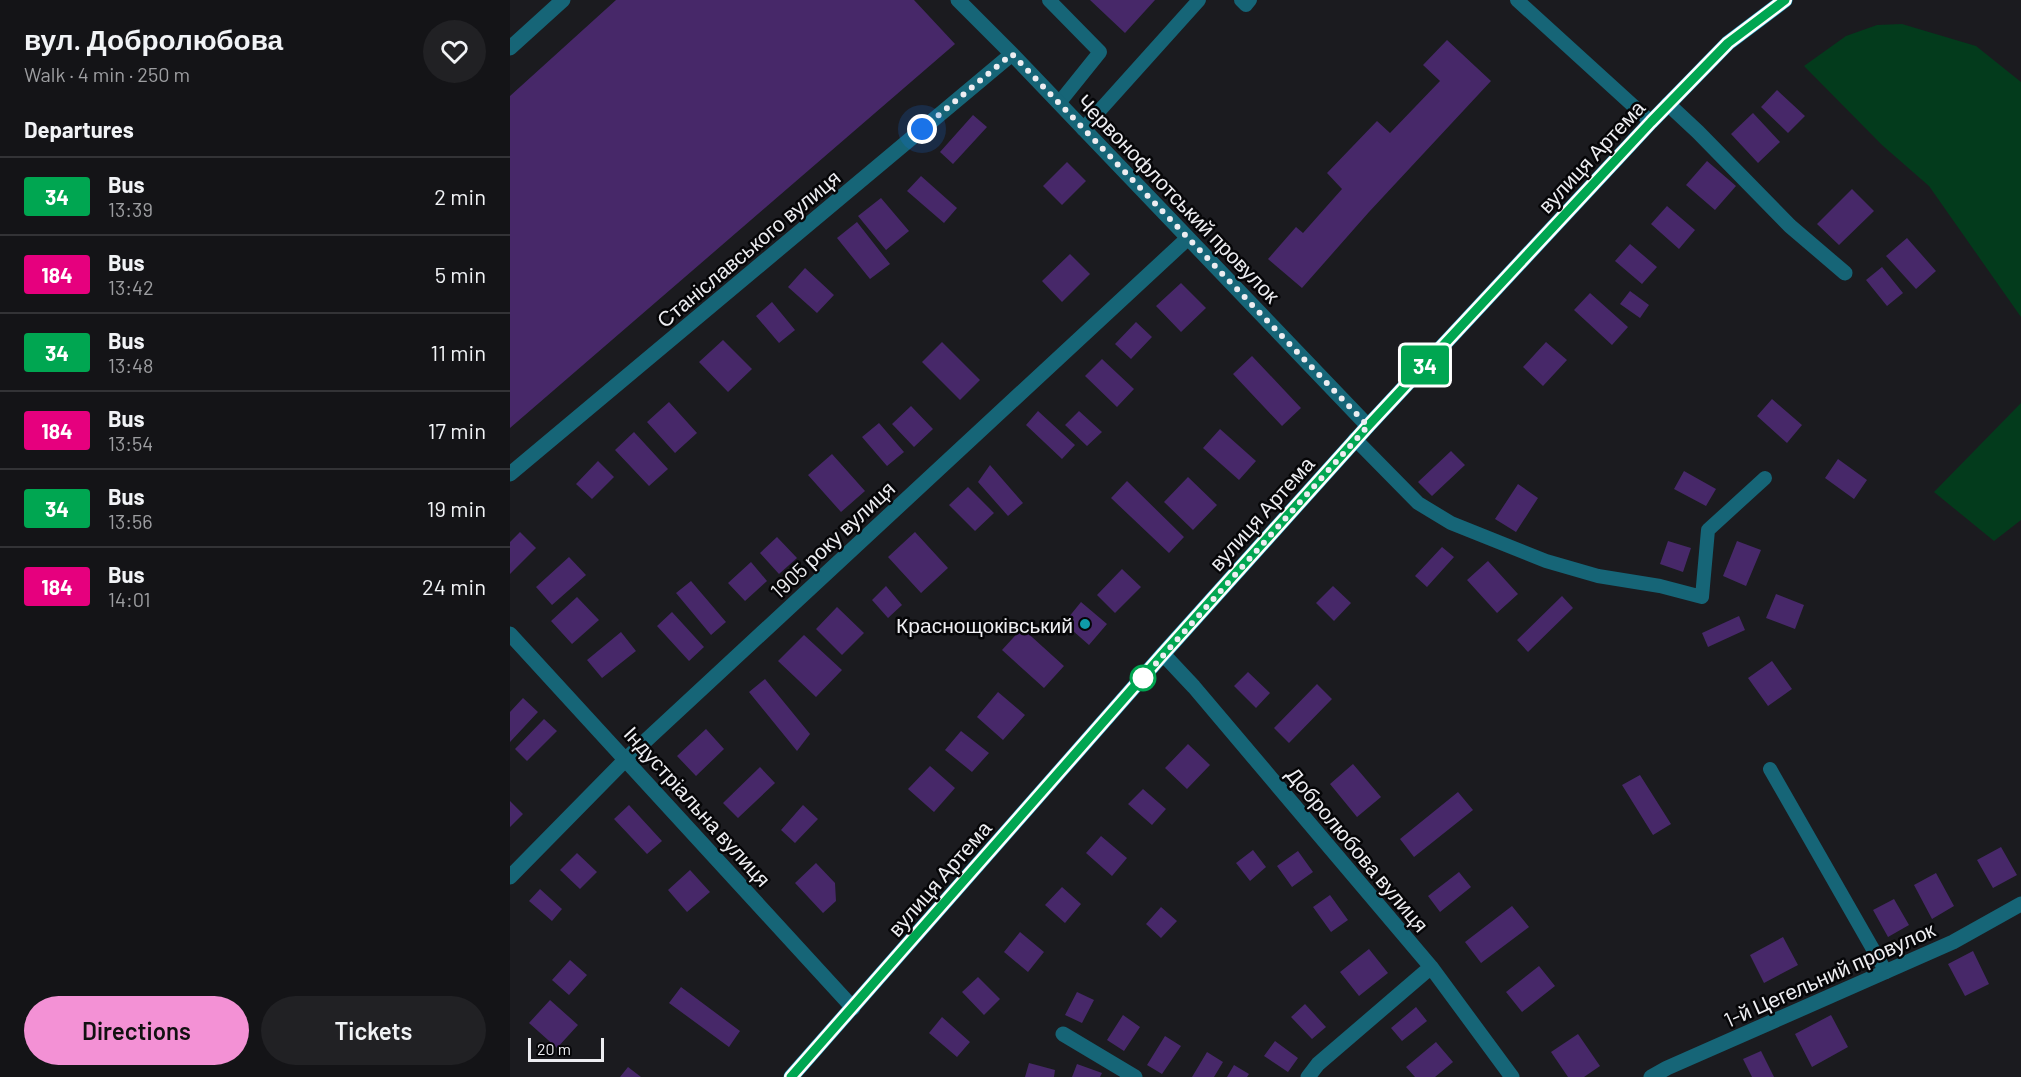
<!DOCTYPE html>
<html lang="en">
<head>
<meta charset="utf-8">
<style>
  body { margin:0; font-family:Barlow,sans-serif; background:#212124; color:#f1f3f6; height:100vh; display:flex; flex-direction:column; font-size:22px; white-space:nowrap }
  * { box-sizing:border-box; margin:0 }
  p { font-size:20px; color:#9d9ea1 }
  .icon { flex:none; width:33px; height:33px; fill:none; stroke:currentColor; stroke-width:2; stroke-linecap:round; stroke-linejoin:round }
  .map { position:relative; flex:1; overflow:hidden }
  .sheet { display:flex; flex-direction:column; background:#141417; width:510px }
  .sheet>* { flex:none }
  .badge { padding:0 12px; border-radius:4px; font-size:21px; line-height:39px }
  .scale { position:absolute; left:18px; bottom:15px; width:76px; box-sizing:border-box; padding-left:6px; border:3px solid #ededf1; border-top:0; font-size:16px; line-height:21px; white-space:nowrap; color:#ededf1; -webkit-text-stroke:4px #060608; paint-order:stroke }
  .you { position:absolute; width:30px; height:30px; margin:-15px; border:4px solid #fff; border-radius:50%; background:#1a73e8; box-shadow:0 0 0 9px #1a73e833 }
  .map>.badge { position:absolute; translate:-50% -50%; box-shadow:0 0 0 3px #fff }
  h2 { padding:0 24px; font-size:22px; line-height:54px }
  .round { display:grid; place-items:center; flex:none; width:63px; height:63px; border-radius:32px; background:#212124 }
  .headline { display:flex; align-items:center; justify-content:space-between; height:102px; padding:0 24px }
  h1 { font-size:28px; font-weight:600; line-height:45px }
  .cta { display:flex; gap:12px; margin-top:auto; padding:12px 24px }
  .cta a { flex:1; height:69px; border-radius:36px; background:#f391d5; color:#111; font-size:24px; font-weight:600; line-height:69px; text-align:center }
  .cta a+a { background:#212124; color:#f1f3f6 }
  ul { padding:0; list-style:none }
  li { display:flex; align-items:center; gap:18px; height:78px; padding:0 24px; border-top:2px solid #333336 }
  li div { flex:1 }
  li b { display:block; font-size:22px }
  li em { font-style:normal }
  li .badge { min-width:66px; font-weight:700; text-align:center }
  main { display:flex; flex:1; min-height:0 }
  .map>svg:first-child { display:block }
</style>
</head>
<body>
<main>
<section class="sheet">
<div class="headline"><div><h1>вул. Добролюбова</h1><p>Walk · 4 min · 250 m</p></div><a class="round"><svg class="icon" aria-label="heart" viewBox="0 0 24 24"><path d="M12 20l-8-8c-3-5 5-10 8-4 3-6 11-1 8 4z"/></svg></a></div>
<h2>Departures</h2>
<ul>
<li><span class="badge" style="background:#00a651;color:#fff">34</span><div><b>Bus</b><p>13:39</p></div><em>2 min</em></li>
<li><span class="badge" style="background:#e6007e;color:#fff">184</span><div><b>Bus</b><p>13:42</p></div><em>5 min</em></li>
<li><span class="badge" style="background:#00a651;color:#fff">34</span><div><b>Bus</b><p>13:48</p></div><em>11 min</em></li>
<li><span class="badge" style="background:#e6007e;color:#fff">184</span><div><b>Bus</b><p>13:54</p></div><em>17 min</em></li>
<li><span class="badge" style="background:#00a651;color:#fff">34</span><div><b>Bus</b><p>13:56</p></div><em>19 min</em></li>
<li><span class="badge" style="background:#e6007e;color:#fff">184</span><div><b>Bus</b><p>14:01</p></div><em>24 min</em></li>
</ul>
<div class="cta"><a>Directions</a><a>Tickets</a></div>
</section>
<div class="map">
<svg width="1511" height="1077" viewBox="0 0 1511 1077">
  <rect width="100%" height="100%" fill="#1b1b1f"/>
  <!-- green -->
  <path fill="#033b1c" d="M1392 24 1466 46 1511 82V317L1419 186 1372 145 1294 66 1336 36 1367 25Z
    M1511 403V520L1484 541 1424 492Z"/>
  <!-- building -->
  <path fill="#472869" d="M106 0H404L445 44 0 428V96Z
    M580 0H645L615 33Z
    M937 40 981 81 859 212 792 288 758 259 786 227 793 233 832 189 817 173 867 121 880 133 930 81 913 65Z
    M1267 90 1295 116 1278 133 1251 107Z
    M1243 113 1270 142 1248 163 1221 134Z
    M463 115 477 127 443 164 430 152Z
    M1197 161 1226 186 1205 210 1176 185Z
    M557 162 576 181 552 205 533 186Z
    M411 176 447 208 434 223 397 191Z
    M1342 189 1364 211 1329 245 1307 224Z
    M371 198 399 231 376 250 348 216Z
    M1157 206 1185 230 1169 249 1141 224Z
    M347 222 380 264 360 279 327 238Z
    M1397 238 1426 271 1406 289 1376 256Z
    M1120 244 1147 267 1132 284 1105 261Z
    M560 254 580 274 552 302 532 281Z
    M1372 267 1393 293 1377 306 1356 280Z
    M295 268 324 295 307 313 278 287Z
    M671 283 696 308 671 332 646 306Z
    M1120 291 1139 305 1130 318 1110 304Z
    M1080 293 1118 327 1102 345 1064 310Z
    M262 302 285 330 269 343 246 316Z
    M626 322 642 337 621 359 605 344Z
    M213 340 242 369 218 392 189 362Z
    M432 342 470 380 450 400 412 362Z
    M1036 342 1057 360 1033 386 1013 367Z
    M742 356 791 408 772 426 723 374Z
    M592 359 624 389 607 407 575 376Z
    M1262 399 1292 425 1277 443 1247 416Z
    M159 402 187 433 165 453 137 422Z
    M401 406 423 429 404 447 382 424Z
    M528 411 565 445 552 459 516 425Z
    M569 411 592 432 577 446 555 425Z
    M369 423 394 452 377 466 352 437Z
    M710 429 746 461 729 480 693 448Z
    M124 432 158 469 139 486 105 450Z
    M941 451 955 465 922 496 908 482Z
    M322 454 355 491 331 512 298 475Z
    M1328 459 1357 480 1344 499 1315 478Z
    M88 461 104 477 82 499 66 484Z
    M480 465 513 503 498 516 468 482Z
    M1174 471 1206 489 1196 506 1164 489Z
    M678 477 707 505 683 530 654 502Z
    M617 481 674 537 659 553 601 498Z
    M1008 484 1028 498 1006 532 985 519Z
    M458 487 484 513 465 531 439 505Z
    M10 532 26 548 0 574V542Z
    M405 532 438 568 411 593 378 557Z
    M267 537 287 558 269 574 250 553Z
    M1158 541 1181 548 1173 572 1150 564Z
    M1227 541 1251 550 1236 586 1213 576Z
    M932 547 944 557 917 587 905 576Z
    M59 557 76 575 42 605 26 587Z
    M978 561 1008 594 987 613 957 580Z
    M241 562 257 581 235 601 218 583Z
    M612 569 631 587 605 613 587 595Z
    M181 581 216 622 201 635 166 593Z
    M376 586 392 605 378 618 362 600Z
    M823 586 841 603 824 621 806 603Z
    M1266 594 1294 605 1285 629 1256 618Z
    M1052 596 1063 608 1018 652 1007 640Z
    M67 597 89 620 62 644 41 621Z
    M571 602 597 624 579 645 554 623Z
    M327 607 354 633 332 655 306 629Z
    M162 612 194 647 179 661 147 626Z
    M1229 616 1235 630 1198 647 1192 633Z
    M512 628 554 666 534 688 492 650Z
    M111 632 126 651 92 678 77 660Z
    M294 635 332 670 306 697 268 661Z
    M1262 661 1282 689 1258 706 1238 678Z
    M738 672 760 693 746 708 724 686Z
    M255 679 300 734 287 751 239 692Z
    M807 684 822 699 779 743 764 728Z
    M488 692 515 715 493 740 467 717Z
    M13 698 28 712 0 742V712Z
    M34 719 47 731 17 761 5 749Z
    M196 729 214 749 186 776 167 756Z
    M451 731 479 753 462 772 435 750Z
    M678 744 700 765 677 789 655 768Z
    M843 764 871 797 847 817 820 784Z
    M420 766 445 788 424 812 398 789Z
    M250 767 265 783 228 818 213 803Z
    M1130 775 1161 824 1143 835 1112 785Z
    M633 789 656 809 642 825 618 804Z
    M948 792 963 810 904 857 890 839Z
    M0 801 13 814 0 827Z
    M119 805 152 841 137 854 104 819Z
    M293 805 308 819 285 843 271 830Z
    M591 836 617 858 602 876 576 853Z
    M1491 847 1507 875 1483 888 1467 860Z
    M743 850 756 867 740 881 726 863Z
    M788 851 803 872 782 887 767 866Z
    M67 853 87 872 70 889 50 870Z
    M306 863 325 883 326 901 313 913 285 883Z
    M180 870 200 892 177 912 158 890Z
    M949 872 961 887 930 912 918 896Z
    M1426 873 1444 906 1422 919 1404 885Z
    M552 887 571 904 555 923 535 905Z
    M30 889 52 909 42 921 19 901Z
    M820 895 838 920 821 932 803 907Z
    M1384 899 1399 925 1378 937 1363 910Z
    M1002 906 1019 927 971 963 955 942Z
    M651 907 667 921 651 938 636 924Z
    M510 932 534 952 518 972 494 952Z
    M1273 937 1288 965 1254 983 1240 955Z
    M859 949 878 973 849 996 830 972Z
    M1463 951 1479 984 1455 996 1438 964Z
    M60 960 77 975 59 995 42 980Z
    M1029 966 1045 986 1012 1012 996 992Z
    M468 977 490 999 474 1015 452 992Z
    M171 987 230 1031 219 1047 159 1003Z
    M567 992 584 1000 572 1023 555 1015Z
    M40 1000 68 1025 47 1048 19 1023Z
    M795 1004 816 1027 802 1039 781 1017Z
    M906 1007 917 1021 892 1041 881 1028Z
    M613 1015 630 1027 614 1051 597 1040Z
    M1321 1015 1338 1047 1302 1067 1285 1034Z
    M432 1017 460 1042 447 1057 419 1033Z
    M1068 1034 1090 1066 1074 1077H1058L1041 1052Z
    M655 1036 671 1046 652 1074 637 1065Z
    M765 1041 788 1058 778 1072 754 1056Z
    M926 1042 943 1062 925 1077H905L896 1067Z
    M1251 1051 1264 1077H1242L1233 1059Z
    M697 1052 713 1062 704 1077H682Z
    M519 1063 545 1070 544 1077H515Z
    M567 1064 592 1073 590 1077H562Z
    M724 1065 739 1074 737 1077H717Z
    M118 1067 131 1077H110Z"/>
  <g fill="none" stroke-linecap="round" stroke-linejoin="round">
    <!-- lane -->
    <path stroke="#166577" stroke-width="14" d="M539 0 590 52 549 103
      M731 0 736 5 740 0
      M1007 0 1141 122
      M573 129 689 0
      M845 439 908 503 941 523 1036 561 1088 576 1150 586 1192 597 1198 530 1255 478
      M1260 769 1376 972"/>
    <!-- street -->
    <path stroke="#166577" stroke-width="15" d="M448 0 502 54 858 426
      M0 48 53 0
      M1158 104 1188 132 1280 226 1335 273
      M0 474 502 54
      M0 634 343 1008
      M653 654 684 687 921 967 1002 1077
      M0 877 116 759 678 238
      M553 1034 625 1077
      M798 1077 808 1064 921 967
      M1141 1077 1157 1068 1443 942 1511 904"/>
    <!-- primary -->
    <path stroke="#23accb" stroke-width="15" d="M281 1077 653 654 858 426 1141 122 1218 43 1275 0"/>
  </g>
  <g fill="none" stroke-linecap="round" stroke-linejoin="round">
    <!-- line casing -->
    <g stroke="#fff" stroke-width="14">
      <path id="line" d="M281 1077 653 654 858 426 1141 122 1218 43 1275 0"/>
    </g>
    <!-- line -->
    <use href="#line" stroke="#00a651" stroke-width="9"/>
    <!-- walk -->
    <path stroke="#ededf1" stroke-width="6" stroke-dasharray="0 10.8" d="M412 129 502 54 858 426 633 678"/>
  </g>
  <!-- markers -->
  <circle fill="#0f9aa8" stroke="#060608" stroke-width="2" cx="575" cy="624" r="6"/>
  <circle fill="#fff" stroke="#00a651" stroke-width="3" cx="633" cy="678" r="12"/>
  <g text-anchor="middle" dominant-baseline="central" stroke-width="5" stroke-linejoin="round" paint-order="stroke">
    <!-- street labels -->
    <g font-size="21" fill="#ededf1" stroke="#060608">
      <text transform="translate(1081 156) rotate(-47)">вулиця Артема</text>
      <text transform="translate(669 198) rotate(46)">Червонофлотський провулок</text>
      <text transform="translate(238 248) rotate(-40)">Станіславського вулиця</text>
      <text transform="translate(751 513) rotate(-48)">вулиця Артема</text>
      <text transform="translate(322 539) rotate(-43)">1905 року вулиця</text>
      <text transform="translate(188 806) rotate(48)">Індустріальна вулиця</text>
      <text transform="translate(848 849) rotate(50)">Добролюбова вулиця</text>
      <text transform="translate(429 878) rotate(-49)">вулиця Артема</text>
      <text transform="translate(1319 974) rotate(-24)">1-й Цегельний провулок</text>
    </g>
    <!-- poi labels -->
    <g font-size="21" fill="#ededf1" stroke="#060608" text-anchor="end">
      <text x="563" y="624">Краснощоківський</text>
    </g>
  </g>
</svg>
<div class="scale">20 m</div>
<div class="you" style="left:412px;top:129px"></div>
<b class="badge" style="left:915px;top:365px;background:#00a651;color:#fff">34</b>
</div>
</main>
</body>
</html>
